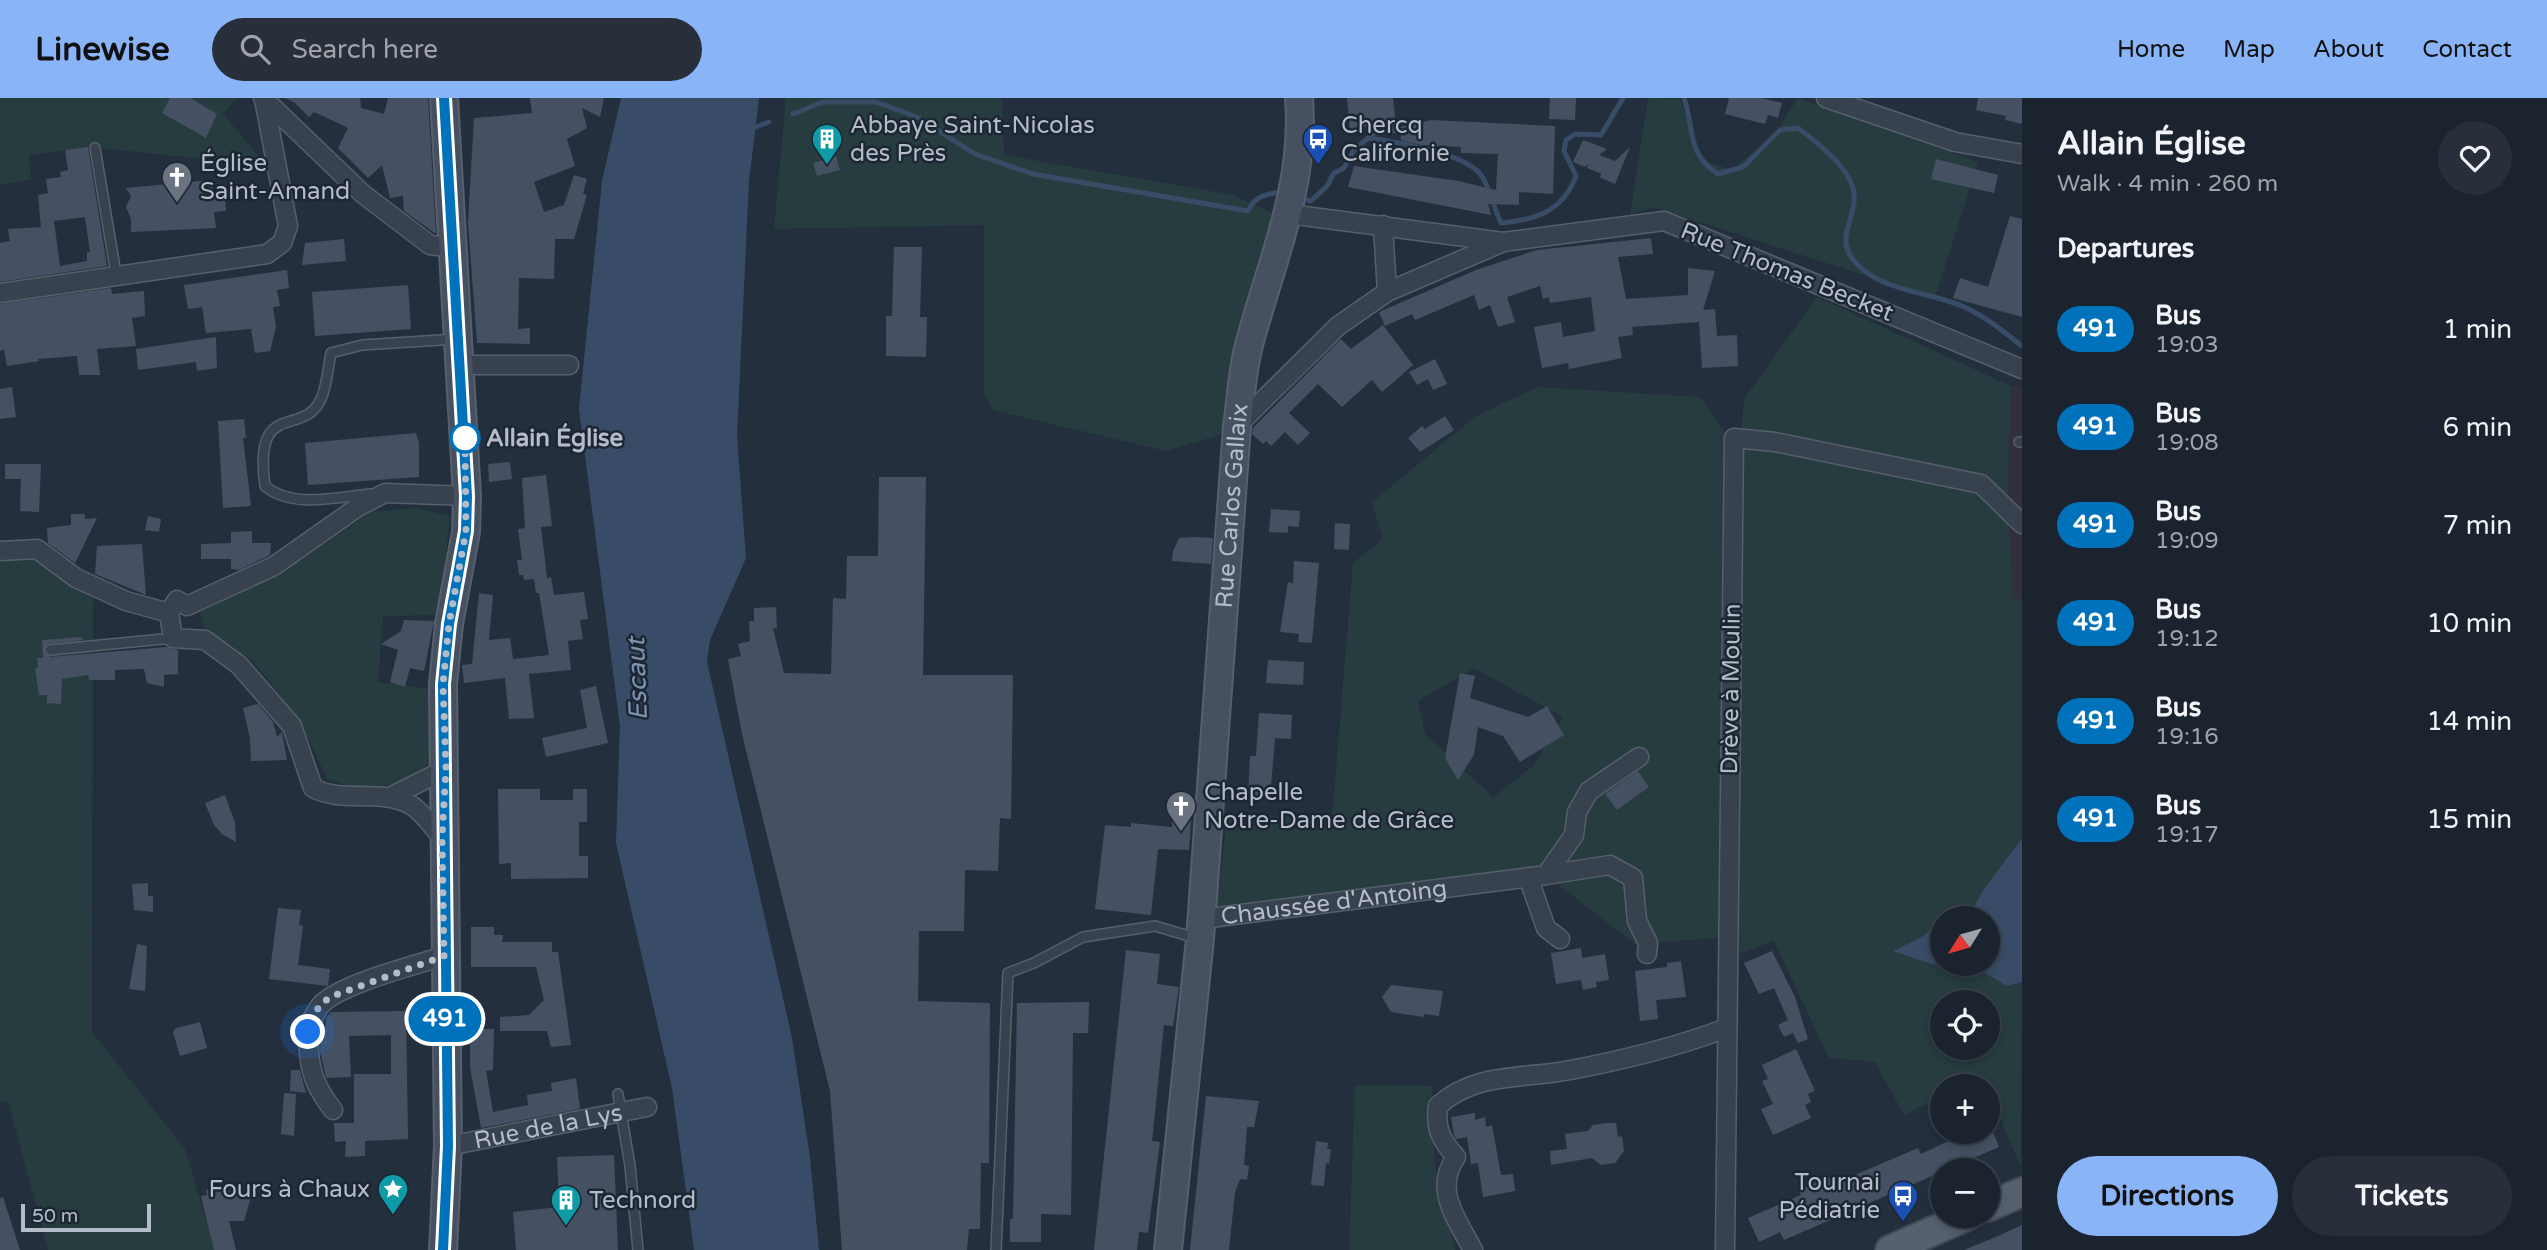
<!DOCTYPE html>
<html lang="en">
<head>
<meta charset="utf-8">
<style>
  body { margin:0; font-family:"Varela Round",sans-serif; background:#282f3a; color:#f1f3f6; height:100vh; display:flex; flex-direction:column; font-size:26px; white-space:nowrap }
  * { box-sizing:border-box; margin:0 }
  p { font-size:23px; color:#a0a4aa }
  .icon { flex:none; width:38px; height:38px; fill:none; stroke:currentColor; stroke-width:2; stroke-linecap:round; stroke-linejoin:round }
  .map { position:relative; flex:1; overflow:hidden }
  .sheet { display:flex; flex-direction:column; background:#1b232e; width:525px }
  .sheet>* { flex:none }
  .badge { padding:0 14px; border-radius:23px; font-size:24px; line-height:46px }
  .needle { width:46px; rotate:233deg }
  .tools { position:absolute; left:1930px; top:808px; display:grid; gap:14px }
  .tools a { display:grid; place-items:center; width:70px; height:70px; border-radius:50%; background:#1b232e; box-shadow:0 4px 10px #0003,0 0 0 2px #39404a; font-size:35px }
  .scale { position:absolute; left:21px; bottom:18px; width:130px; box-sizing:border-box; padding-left:7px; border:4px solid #b4bcc9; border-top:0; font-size:19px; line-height:24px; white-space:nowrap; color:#b4bcc9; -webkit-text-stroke:5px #1d2633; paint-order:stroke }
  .you { position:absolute; width:35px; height:35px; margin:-18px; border:5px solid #fff; border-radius:50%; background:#1a73e8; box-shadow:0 0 0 10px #1a73e833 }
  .map>.badge { position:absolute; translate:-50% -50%; box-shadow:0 0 0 4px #fff }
  h2 { padding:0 35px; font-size:26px; line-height:63px }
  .round { display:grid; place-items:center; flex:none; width:74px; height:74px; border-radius:37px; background:#282f3a }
  .overview { display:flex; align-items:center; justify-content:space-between; height:119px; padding:0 35px }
  h1 { font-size:33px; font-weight:700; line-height:52px }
  .cta { display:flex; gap:14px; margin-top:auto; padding:14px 35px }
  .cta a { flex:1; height:80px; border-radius:42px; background:#8ab4f8; color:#111; font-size:28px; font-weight:700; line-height:80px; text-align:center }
  .cta a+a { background:#282f3a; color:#f1f3f6 }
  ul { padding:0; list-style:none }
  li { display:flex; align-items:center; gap:21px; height:98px; padding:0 35px }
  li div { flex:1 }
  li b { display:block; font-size:26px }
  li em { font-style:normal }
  li .badge { min-width:77px; font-weight:700; text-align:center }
  header { display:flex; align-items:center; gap:42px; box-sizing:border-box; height:98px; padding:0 35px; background:#8ab4f8; color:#111 }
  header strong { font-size:33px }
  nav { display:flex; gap:38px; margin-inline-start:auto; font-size:24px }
  .search { width:490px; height:63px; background:#282f3a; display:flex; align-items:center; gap:18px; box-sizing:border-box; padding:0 24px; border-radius:38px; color:#a0a4aa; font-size:26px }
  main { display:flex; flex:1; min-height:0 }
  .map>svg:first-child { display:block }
</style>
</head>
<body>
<header>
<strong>Linewise</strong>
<div class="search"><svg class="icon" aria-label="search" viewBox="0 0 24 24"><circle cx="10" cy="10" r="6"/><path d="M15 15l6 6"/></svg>Search here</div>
<nav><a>Home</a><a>Map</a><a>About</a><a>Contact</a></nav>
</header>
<main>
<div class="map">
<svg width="2022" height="1152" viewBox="0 0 2022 1152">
  <rect width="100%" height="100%" fill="#242f3e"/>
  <!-- medical -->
  <path fill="#32303f" d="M2011 288H2022V502L2013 501 2008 400Z"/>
  <!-- green -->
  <path fill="#263c3f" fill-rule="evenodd" d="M0 0H237L223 16 262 62H216L89 49 29 57 31 81 0 87Z
    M786 0H1002L1004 57 1233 97 1272 115 1233 248 1222 336 1166 353 993 312 984 296V127L774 131Z
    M1648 0 1680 1 1701 62 1732 72 1775 36 1798 0 1978 64 1935 200 1653 109 1630 117Z
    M1817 199 2011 288 2008 400 2013 500 2022 502V740L1984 791 1968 819 1947 818 1923 838 1894 852C1908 857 1923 864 1937 867 1972 874 1973 865 2006 888L2022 884 2021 1069 1982 979 1962 989H1942V998L1904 1017 1875 964 1829 960 1774 843 1735 857 1740 347 1744 301ZM1942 905H1988V950H1942Z
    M1537 289 1700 299 1726 336 1720 840 1635 846 1546 777 1216 819 1227 718 1332 720 1353 465 1383 441 1372 404 1475 319ZM1474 570 1563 619 1533 668 1493 699 1425 636 1418 603Z
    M416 410 450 418 439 517 383 518 378 584 432 591 434 662 412 679 370 694 327 681 306 636 270 583 250 561 205 530 200 514 289 470 371 414Z
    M0 447 37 451 93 488 92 934 185 1051 215 1152H48L8 1003H0Z
    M1355 987 1432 988 1435 1068 1455 1152H1349Z"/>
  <!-- water -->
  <path fill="#394c67" d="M621 0H759L749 83 737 338 746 460 710 542 707 564 792 940 810 1060 819 1152H694L672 990 616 745 620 628 579 311 602 83Z
    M2022 740V884L2006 888C1973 865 1971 874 1937 867 1922 864 1907 857 1893 853L1923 838 1942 822V866H1988V821H1943L1947 818 1968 819 1984 791Z"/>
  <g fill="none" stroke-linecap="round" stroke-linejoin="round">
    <!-- stream -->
    <path stroke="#394c67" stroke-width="5" d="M1684 0C1695 32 1686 55 1718 76L1743 69 1780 32 1798 30C1819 46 1858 75 1854 104 1852 125 1838 141 1852 160 1876 194 1930 193 1964 209 1986 219 2003 233 2022 248
      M793 16 823 4H876L917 19 975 56 1033 76 1248 113C1255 97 1269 95 1285 94
      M756 29 769 24
      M1307 102 1311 103 1327 88 1334 75 1344 70 1354 52 1368 40C1394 44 1470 55 1483 80 1491 93 1494 111 1501 125 1536 122 1563 113 1576 78L1564 53 1566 42 1575 36 1601 37 1623 0"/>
  </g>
  <!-- building -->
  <path fill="#455162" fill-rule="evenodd" d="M170 0H190L217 16 206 40 162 15Z
    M285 0H360L361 10 384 16 388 0H428L436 136 404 113 403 98 390 100 382 67 368 80 338 50 348 30 314 14 309 19 295 5Z
    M530 0H604L600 19 582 10 587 30 567 41 575 68 534 84 544 114 564 107 574 77 587 81 583 96 587 97 574 141H555L554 181 519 180 518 231 530 230V246L477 245 468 124 474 20 532 15Z
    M1347 0H1393L1397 35 1371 38 1370 28 1350 31Z
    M1550 0H1576L1575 22 1549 21Z
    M1729 0H1761L1782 5 1778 20 1768 17 1765 26 1725 16Z
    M1978 0H2022V26L2005 22 2006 18 1976 12Z
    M1431 22 1555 28 1553 96 1519 94V107L1488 106 1491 117 1348 89 1354 68 1458 83 1496 92 1498 56 1461 55V49L1421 47 1401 42 1400 29Z
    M1583 42 1607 51 1599 57 1615 63 1630 49 1615 86 1599 79 1602 76 1587 70 1588 66 1585 69 1573 64Z
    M88 49 107 168 0 184V145L10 143 8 131 41 129 38 97 48 95 46 81 61 79 60 74 68 72 65 52ZM85 119 90 154 87 155V163L60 168 54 123Z
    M836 58 840 72 817 78 813 65Z
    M1936 61 1998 77 1994 95 1931 81Z
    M212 82 214 99 225 98 226 113 214 114 216 130 131 134V121L126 109 131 98 126 90Z
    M2010 118 2022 121V219L1953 200 1960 180 1988 189Z
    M1651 140 1653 156 1618 159 1626 201 1688 197V170L1715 173 1703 212 1715 211 1717 238 1737 237 1738 268 1702 270 1699 224 1632 229 1633 237 1618 239 1622 260 1569 271 1568 265 1542 270 1534 229 1561 224 1563 239 1595 233 1591 199 1550 205 1549 199 1543 201 1540 188 1507 199 1515 224 1498 229 1490 207 1479 212 1474 197 1415 222 1412 216 1385 228 1379 214 1476 172 1537 152Z
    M344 141 346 163 302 167 305 145Z
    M894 149H922L920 219H927L926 259 886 258V218H892Z
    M287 172 289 190 277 192 280 208 273 209 276 229 270 253 255 255 251 231 206 235 202 209 188 211 184 187Z
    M408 187 411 231 315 238 312 194Z
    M111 190 112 196 144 193 145 218 132 220 136 248 97 251 100 277H79L77 258 38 261 39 263 7 268 4 252 0 253V206Z
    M1383 227 1413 267 1382 294 1372 282 1342 309 1318 286 1289 315 1310 335 1298 347 1285 334 1271 348 1266 343 1263 346 1252 336 1253 330 1341 241 1351 251Z
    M216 239 217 270 197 273 196 264 138 272 136 251Z
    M1435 261 1447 286 1433 292 1428 281 1417 287 1409 274Z
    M12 289 16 319 0 321V291Z
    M1445 318 1454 332 1420 354 1408 340 1422 328 1425 331Z
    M244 321 246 340H243L251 408 223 410 218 323Z
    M416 335 419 345V379L308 387 305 345Z
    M510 364 512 381 489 384 488 366Z
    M5 366H41L39 414 20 413 21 381H5Z
    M546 377 552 428 541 429 547 480 551 479 554 497 584 494 588 521 580 522 583 541 568 543 571 572 529 576 534 620 509 621 505 580 464 585 462 567 472 566 479 495 493 497 489 542 510 540 513 561 549 557 539 495H536L534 481 524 482 523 477H519L517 462H522L518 431 525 430 522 380Z
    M879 379H926L923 577H1013L1011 721 1000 720 998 773 965 772 964 833H919L918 903 990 905 989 1065H981L980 1131H969L967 1152H842L830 993 742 636 728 561 741 558 738 546 750 543 749 523H754V510L776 509 777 530H773L784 575 831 576 833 500 846 501 847 458H878Z
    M1271 411 1300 413 1299 429 1288 428V435L1269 434Z
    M71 416H85V421L97 420 75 465 48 445 47 430 71 427Z
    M148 418 161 421 159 434 145 432Z
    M1335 425 1350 426 1349 452 1334 451Z
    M252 433V445H271L270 457 239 472 231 471V461H201V446L231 445V434Z
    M1192 439 1213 440 1211 466 1172 463 1173 453 1179 440Z
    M142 446 146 497 95 476 97 448Z
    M1294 463 1319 465 1312 545 1298 544 1299 536 1280 534 1288 484 1293 485Z
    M404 522 434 523 424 573 410 570 405 589 390 584 398 552 381 546 401 533Z
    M82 539 83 542 47 546 44 555 51 559 166 549 178 552V576L164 577V589L147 585 144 571 115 572V582H89L88 577 62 581 61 606 47 605V597H39L35 570 38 569 37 560H43L42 542Z
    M1268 562 1304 564 1303 587 1266 585Z
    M1460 575 1475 578 1470 600 1528 619 1547 608 1564 637 1520 664 1503 638 1478 629 1474 657 1458 682 1445 660Z
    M596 588 608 645 546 659 542 640 587 630 580 592Z
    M258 606 273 624 277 639 282 634 287 662 251 663 250 640 243 610Z
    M1259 615 1292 617 1291 641 1275 640 1270 701 1248 699 1250 658H1256Z
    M1638 673 1649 689 1617 712 1605 696Z
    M498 691H540V702H573V691H587V724H579V758H588V780L511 781V765L499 766Z
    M225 697 235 725 236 744 222 736 214 727 205 705Z
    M1173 705 1192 707 1189 752 1158 751 1151 817 1095 811 1105 727 1131 729V725L1172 729Z
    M148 785V798H153V814L134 812 132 786Z
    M278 810 301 812 299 827 303 828 298 867 330 871 328 888 269 881Z
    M471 829H494V837H503L502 844H552V854H558L571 947 551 949 547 933H500V919L529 917 544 902 536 869H471Z
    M137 846 147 848 145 893 129 891Z
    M1581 850 1582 860 1605 856 1609 882 1596 884 1597 889 1583 892 1581 882 1556 886 1551 855Z
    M1126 852 1160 856 1157 886 1179 889 1173 928 1164 927 1152 1043 1160 1044 1148 1135 1139 1134 1137 1152H1094Z
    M1772 853 1795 899 1808 941 1798 945 1793 935 1784 939 1778 927 1788 922 1774 890 1759 896 1744 865Z
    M1681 863 1686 899 1656 902 1658 921 1640 923 1635 873 1667 869V865Z
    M1391 887 1443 893 1439 918 1425 916 1423 919 1391 914 1382 899Z
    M1089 904 1088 935H1073L1071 1117 1041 1116V1144H1010V1121H1013L1017 905Z
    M406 913 408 1041 365 1043V1058L345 1059 346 1043 335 1044 334 1025H354V976H391V937L349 938 351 979 326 980 320 953 322 928H326V920L331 914Z
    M200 924 207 950 180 958 173 934 176 930Z
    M475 931H494L493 972 486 973 493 1014 528 1007 527 997 552 993 551 985 576 980 580 1011 481 1030 470 969V939L475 938Z
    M1796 951 1815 993 1808 996 1811 1004 1805 1007 1811 1020 1773 1037 1761 1011 1773 1006 1762 983 1768 981 1762 967Z
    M291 972H300L306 995 290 993Z
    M284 995 296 996 294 1038 281 1036Z
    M1206 998 1259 1003 1254 1029H1247L1244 1067 1249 1068 1247 1082 1240 1081 1235 1094 1229 1152H1190Z
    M1475 1015V1022L1485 1019 1486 1029 1492 1027 1501 1077 1513 1076 1515 1093 1483 1099 1478 1065 1471 1066 1467 1039 1456 1041 1454 1037 1451 1019Z
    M1606 1025H1616L1618 1039 1622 1038 1624 1053 1615 1065 1601 1067 1592 1060 1551 1067 1550 1053 1567 1051 1565 1036 1588 1033 1593 1027Z
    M1968 1034H1993L1999 1049 1784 1142 1780 1134 1759 1144 1748 1120 1801 1097 1799 1092 1829 1079 1831 1083 1839 1079 1841 1083 1918 1050 1921 1056Z
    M1316 1043 1328 1045 1327 1051H1331L1329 1066 1326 1065 1324 1088 1311 1087Z
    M614 1057 618 1152H516L513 1114 559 1109 557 1059Z
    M217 1090 251 1099 244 1123H229L236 1152H214L201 1098 207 1097 206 1092Z
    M3 1099 20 1152H0V1100Z
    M2022 1127V1152H1964L1998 1138Z"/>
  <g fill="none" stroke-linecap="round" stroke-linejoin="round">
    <!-- lane casing -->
    <g stroke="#565f6c" stroke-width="12">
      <path id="lane" d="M95 50 116 176
        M2019 344H2022
        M371 396C337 399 292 411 265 388 253 301 302 339 320 303 327 290 328 269 331 255L362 247 457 241
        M50 552 173 540
        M618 996 630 1068 638 1152
        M996 1152 1008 875 1034 865 1083 839 1155 828 1199 841"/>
    </g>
    <!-- street casing -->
    <g stroke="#565f6c" stroke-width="21">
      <g id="street">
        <path d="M263 0 363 96 430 147 455 150"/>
        <path d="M1826 0 1955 44 2022 56"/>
        <path d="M1289 116 1503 144 1664 123 2022 271"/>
        <path d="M1383 127 1387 194"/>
        <path d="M0 195 267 156 282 145 288 128 264 1"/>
        <path d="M459 267H569"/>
        <path d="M1237 328 1338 228 1387 194 1501 145"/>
        <path d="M0 453 37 451 76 480 126 503 169 515 173 540 205 542 239 567 292 628 313 690C344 706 380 690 411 707 422 714 433 729 442 739"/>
        <path d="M169 515 177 502 187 508 274 468 358 409 385 395 467 398"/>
        <path d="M390 699 446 671"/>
        <path d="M1546 777 1610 767 1633 780 1637 823 1648 845 1647 856"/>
        <path d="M1528 779 1546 830 1560 841"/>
        <path id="s1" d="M1202 821 1546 777 1574 737 1577 714 1589 693 1639 659"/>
        <path d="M333 1012C318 992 311 979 309 954 308 938 309 922 320 908 336 887 416 867 444 858"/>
        <path id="s2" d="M448 1048 647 1009"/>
        <path d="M1473 1152C1457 1121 1433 1092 1456 1059 1441 1042 1435 1031 1438 1008 1474 975 1519 981 1565 973 1620 963 1676 949 1727 930"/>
        <path d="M1725 1152 1734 340 1775 344 1981 386 2022 426"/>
      </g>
    </g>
    <!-- secondary casing -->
    <g stroke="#565f6c" stroke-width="30">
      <g id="secondary">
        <path d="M443 1152 448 1048 443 586 449 526 466 434 467 398 444 0"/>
        <path id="s3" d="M1168 1152 1200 841 1237 328C1241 301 1242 273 1249 247 1271 164 1306 88 1299 0"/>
      </g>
    </g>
    <!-- primary casing -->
    <g stroke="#414a57" stroke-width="32">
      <path id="primary" d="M1988 1109 2022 1094
        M1890 1152 1967 1118"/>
    </g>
    <!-- lane -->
    <use href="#lane" stroke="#38414e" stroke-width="9"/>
    <!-- street -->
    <use href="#street" stroke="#38414e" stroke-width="18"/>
    <!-- secondary -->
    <use href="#secondary" stroke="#465061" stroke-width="26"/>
    <!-- primary -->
    <use href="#primary" stroke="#56606e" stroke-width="28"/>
  </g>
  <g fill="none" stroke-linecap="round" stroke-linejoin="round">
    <!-- line casing -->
    <g stroke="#fff" stroke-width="16">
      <path id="line" d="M443 1152 448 1048 443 586 449 526 466 433 467 398 444 0"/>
    </g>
    <!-- line -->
    <use href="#line" stroke="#0072bc" stroke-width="10"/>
    <!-- walk -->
    <path stroke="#b4bcc9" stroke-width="7" stroke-dasharray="0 12.6" d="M308 934 319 908 330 899 444 858 442 739 446 671 443 586 449 526 466 433 465 340"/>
  </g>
  <!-- icons -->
  <defs>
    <g id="building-pin" transform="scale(1.575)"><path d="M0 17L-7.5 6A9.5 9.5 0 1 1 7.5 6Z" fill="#0f9aa8" stroke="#1d2633"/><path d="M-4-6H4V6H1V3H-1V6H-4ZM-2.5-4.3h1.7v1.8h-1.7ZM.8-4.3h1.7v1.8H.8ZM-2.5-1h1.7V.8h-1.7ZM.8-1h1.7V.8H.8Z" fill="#fff"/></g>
    <g id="bus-pin" transform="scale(1.575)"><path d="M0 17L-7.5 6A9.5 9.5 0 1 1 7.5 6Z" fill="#1a4fb4" stroke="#1d2633"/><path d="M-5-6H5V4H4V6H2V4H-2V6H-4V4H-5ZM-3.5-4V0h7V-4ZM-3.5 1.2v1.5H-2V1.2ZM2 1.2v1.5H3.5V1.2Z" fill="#fff"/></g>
    <g id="church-pin" transform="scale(1.575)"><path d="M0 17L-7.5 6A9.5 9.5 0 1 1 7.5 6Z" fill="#6b7280" stroke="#1d2633"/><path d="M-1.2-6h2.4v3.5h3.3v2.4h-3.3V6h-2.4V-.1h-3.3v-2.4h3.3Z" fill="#fff"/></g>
    <g id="sight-pin" transform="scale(1.575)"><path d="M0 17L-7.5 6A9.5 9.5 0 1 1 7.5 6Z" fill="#0f9aa8" stroke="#1d2633"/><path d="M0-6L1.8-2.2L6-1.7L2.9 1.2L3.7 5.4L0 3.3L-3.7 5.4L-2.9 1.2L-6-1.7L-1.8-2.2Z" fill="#fff"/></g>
  </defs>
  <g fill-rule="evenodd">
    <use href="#building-pin" x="827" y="41"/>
    <use href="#bus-pin" x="1318" y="41"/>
    <use href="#church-pin" x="177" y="79"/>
    <use href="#church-pin" x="1181" y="708"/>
    <use href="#sight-pin" x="393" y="1091"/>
    <use href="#bus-pin" x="1903" y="1098"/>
    <use href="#building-pin" x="566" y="1102"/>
  </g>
  <!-- markers -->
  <circle fill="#fff" stroke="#0072bc" stroke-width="3.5" cx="465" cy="340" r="14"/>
  <g text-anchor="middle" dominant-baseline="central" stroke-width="5" stroke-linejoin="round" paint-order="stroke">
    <!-- poi labels -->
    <g font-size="24" fill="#b4bcc9" stroke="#1d2633" text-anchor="start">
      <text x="850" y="27">Abbaye Saint-Nicolas<tspan x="850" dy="28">des Près</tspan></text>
      <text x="1341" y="27">Chercq<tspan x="1341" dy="28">Californie</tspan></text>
      <text x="200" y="65">Église<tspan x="200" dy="28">Saint-Amand</tspan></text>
      <text x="1204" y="694">Chapelle<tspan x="1204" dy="28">Notre-Dame de Grâce</tspan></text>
      <text x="1880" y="1084" text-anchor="end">Tournai<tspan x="1880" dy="28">Pédiatrie</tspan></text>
      <text x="370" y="1091" text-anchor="end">Fours à Chaux</text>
      <text x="589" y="1102">Technord</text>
    </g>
    <!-- street labels -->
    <g font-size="24" fill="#b4bcc9" stroke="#1d2633">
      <text transform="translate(1787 174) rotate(22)">Rue Thomas Becket</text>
      <text stroke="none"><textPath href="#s3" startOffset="747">Rue Carlos Gallaix</textPath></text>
      <text transform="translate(1731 591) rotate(-89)">Drève à Moulin</text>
      <text stroke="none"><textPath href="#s1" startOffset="133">Chaussée d'Antoing</textPath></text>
      <text stroke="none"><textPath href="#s2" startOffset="102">Rue de la Lys</textPath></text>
    </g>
    <!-- stop labels -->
    <g font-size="24" font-weight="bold" fill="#b4bcc9" stroke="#1d2633" text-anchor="start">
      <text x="486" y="340">Allain Église</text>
    </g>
    <!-- water labels -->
    <g font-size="26" font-style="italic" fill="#7c92b1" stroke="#1d2633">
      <text transform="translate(637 581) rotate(-92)">Escaut</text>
    </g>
  </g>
</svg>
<div class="tools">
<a><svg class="needle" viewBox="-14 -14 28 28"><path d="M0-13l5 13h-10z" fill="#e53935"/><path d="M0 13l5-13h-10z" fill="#a0a4aa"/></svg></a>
<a><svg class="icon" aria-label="locate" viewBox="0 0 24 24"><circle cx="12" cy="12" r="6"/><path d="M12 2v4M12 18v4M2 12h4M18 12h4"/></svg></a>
<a>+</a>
<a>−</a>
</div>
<div class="scale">50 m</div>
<div class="you" style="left:308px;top:934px"></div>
<b class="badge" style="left:445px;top:921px;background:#0072bc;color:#fff">491</b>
</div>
<section class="sheet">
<div class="overview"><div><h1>Allain Église</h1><p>Walk · 4 min · 260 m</p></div><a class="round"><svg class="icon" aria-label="heart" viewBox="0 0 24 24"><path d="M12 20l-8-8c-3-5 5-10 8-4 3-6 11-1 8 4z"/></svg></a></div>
<h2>Departures</h2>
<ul>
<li><span class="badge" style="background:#0072bc;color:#fff">491</span><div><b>Bus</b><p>19:03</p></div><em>1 min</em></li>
<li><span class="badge" style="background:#0072bc;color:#fff">491</span><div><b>Bus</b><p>19:08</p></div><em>6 min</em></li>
<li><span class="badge" style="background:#0072bc;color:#fff">491</span><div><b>Bus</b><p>19:09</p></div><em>7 min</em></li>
<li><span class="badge" style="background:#0072bc;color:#fff">491</span><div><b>Bus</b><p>19:12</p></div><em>10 min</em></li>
<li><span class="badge" style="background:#0072bc;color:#fff">491</span><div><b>Bus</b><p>19:16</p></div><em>14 min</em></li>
<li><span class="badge" style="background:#0072bc;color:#fff">491</span><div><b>Bus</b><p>19:17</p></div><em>15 min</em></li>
</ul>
<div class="cta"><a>Directions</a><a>Tickets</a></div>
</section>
</main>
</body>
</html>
